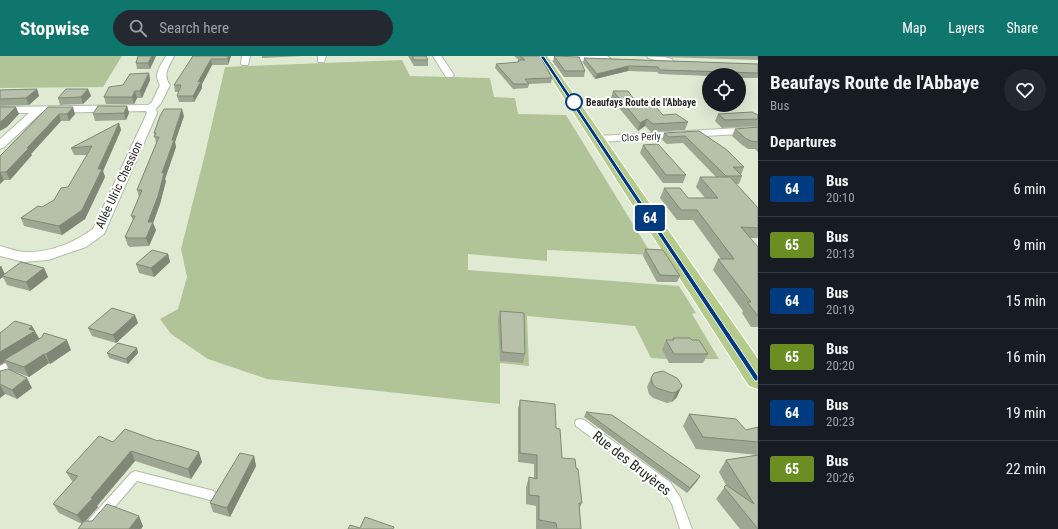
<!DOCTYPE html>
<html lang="en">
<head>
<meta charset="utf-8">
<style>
  body { margin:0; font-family:"Roboto Condensed",sans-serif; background:#242831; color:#f1f3f6; height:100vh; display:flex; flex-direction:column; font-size:15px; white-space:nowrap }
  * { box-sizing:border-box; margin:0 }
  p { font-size:13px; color:#9ea1a6 }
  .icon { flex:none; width:22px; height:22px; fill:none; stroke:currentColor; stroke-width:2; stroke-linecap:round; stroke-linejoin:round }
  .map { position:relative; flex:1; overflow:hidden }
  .sheet { display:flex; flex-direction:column; background:#171b24; width:300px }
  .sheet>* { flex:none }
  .badge { padding:0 8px; border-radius:3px; font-size:14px; line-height:26px }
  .fabs { position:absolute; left:702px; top:12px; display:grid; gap:8px }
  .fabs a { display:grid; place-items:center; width:44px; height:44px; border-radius:50%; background:#171b24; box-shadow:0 4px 16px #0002; font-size:20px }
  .map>.badge { position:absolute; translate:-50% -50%; box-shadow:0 0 0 2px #fff }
  h2 { padding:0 12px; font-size:15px; line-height:36px }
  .round { display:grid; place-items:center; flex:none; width:42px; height:42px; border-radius:21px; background:#242831 }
  .head { display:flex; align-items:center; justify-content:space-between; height:68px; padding:0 12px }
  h1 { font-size:19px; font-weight:700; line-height:30px }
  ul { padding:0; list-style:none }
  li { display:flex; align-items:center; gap:12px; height:56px; padding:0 12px; border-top:1px solid #363941 }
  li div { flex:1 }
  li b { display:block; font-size:15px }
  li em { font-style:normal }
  li .badge { min-width:44px; font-weight:700; text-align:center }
  header { display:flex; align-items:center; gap:24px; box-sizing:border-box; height:56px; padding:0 20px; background:#0f766e; color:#fff }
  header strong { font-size:19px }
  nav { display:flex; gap:22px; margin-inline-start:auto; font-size:14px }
  .search { width:280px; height:36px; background:#242831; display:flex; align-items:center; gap:10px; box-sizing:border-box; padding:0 14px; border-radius:22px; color:#9ea1a6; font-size:15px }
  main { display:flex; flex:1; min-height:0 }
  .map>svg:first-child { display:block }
</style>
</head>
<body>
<header>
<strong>Stopwise</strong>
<div class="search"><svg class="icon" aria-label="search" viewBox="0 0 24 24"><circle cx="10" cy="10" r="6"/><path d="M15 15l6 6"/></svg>Search here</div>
<nav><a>Map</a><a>Layers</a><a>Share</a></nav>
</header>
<main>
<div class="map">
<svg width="758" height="473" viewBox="0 0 758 473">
  <rect width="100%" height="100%" fill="#e0ead3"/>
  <!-- green -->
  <path fill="#b1c497" d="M0 0H122L103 31 0 32Z
    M402 4 410 20 490 22 494 41 515 42 518 58 566 59 652 199 547 194V205L468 198V214L679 230 696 257 692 258 719 303H700L663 294 667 303 651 302 635 270 527 260 529 310 500 307V348L267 323 208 303 171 278 160 263 178 253 187 221 181 193 205 98 225 11Z"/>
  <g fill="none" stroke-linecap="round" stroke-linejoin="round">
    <!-- service casing -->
    <g stroke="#b1bba5" stroke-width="2">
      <path id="service" d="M15 302 18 303 20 305 18 307 0 318V310Z
        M580 363 584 364 670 426 680 441 692 473H680L672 448 662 434 576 370 575 367 576 364Z
        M135 415 210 434 214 435 216 439 214 443 210 444 137 425 96 473H82L84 469 131 417Z"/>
    </g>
    <!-- minor casing -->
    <g stroke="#b1bba5" stroke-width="2">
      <path id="minor" d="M166 0H174C169 11 162 18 170 29L161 47 156 53 157 57 104 178 86 191 48 204 24 206 0 200V190C8 192 17 196 25 196 50 197 73 187 93 173L147 57 146 55 41 57 4 91 0 93V83L29 57H0V51L148 49 152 46 160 29C153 18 160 11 166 0Z
        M242 0H250L248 9H242L241 7Z
        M318 0H326L324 6H318Z
        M433 0H441L454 19 452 21H446Z
        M539 0H607L611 3 607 6 543 4 540 3Z
        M647 0H661L672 3 673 5 669 8 648 2Z
        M758 71V77L598 86 594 85 592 83 594 81 598 80Z"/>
    </g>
    <!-- primary casing -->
    <g stroke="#fff" stroke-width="2">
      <path id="primary" d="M537 0H547L758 303V333L749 330Z"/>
    </g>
    <!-- service -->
    <use href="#service" fill="#fff" fill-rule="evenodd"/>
    <!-- minor -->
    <use href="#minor" fill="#fff" fill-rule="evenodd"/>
    <!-- primary -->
    <use href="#primary" fill="#b4cb89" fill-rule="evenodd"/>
  </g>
  <!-- wall -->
  <path fill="#9da692" d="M156 0 150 13H137L136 7Z
    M193 0H231L228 9H212L202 28V32L194 46H179L177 40 179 36H175L174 29Z
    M262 0H303L262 2Z
    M408 0H426L428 4V10H414Z
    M514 0H540L552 22 551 27 529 28 528 32 513 33 495 12 496 8 518 6V4H519Z
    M554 0 585 15 584 21H564L553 6Z
    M631 0H758V4Z
    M584 2 758 8V22H739V19H709V20L659 18 657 16 628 15 595 23 583 7Z
    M149 17 150 24 142 42H137L134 48H106L104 41 123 29Z
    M37 33 39 40 29 49 0 50V34Z
    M88 33 91 40 83 48 60 49 58 42Z
    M613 35 638 49 663 59 688 66 685 74 651 76 645 70 638 75 611 42Z
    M127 50 129 57 126 64 95 65 93 58Z
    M48 51 75 58 69 65H61L31 98 32 99 10 124H4L0 128V100Z
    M718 58 758 59V70L722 72 715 65Z
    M184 60 175 86 176 91 165 123 166 125 160 148 153 167 156 174 149 190 129 191V190H128L125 181 133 164 131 160 139 141 137 134 156 87 154 77Z
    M119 67 121 74 103 115 105 121 85 163 62 179 24 170 21 162 42 151 54 144 68 131 87 99H74L71 92Z
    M758 71V96L755 93H748L742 89 732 80 735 73Z
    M699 75 744 111 741 119 742 120 739 128H736L758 152V182H750L758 191V271H751L742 257 743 255 713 214 718 203H721L693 164H677L660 142 664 132 688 142H705L696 131 700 121H716L683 87 667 88 662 84 664 77Z
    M643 89 686 119 683 127H663L640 97Z
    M645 193 680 220 677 226H657L643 200Z
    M168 198 170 206 154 221 139 217 136 208Z
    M1 210 5 218 44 212 48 221 30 235 7 229 3 221 0 223Z
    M500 255 525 298 523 307 500 305 498 264Z
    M138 267 116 287 92 280 88 272Z
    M32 270 39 283 71 294 50 308 49 307 29 321 10 314 32 332 17 343 5 338 0 342V315L9 314 5 306 0 309Z
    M673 282 692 284 708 298 703 307H669L662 294 666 284H672Z
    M137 292 138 297 128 308 109 302 107 297Z
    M651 322H677V341L672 346 667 347 653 342 649 338 647 331Z
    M520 344 556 372 562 402 576 412 582 447 579 453 581 473H536V450L526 448V431L529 421 534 422V408L518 406V353Z
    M586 356 700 420 697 425 687 437 584 361Z
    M689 358 746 374 758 371V399L696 393 683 370Z
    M113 386 202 406 191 423 135 405 97 450 98 451 85 465 143 470 141 473H78L82 468 59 457 53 448 73 425H72L66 416Z
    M758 399V473H740L716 443 726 429 719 416 726 404Z
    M254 400 256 410 230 461 213 456 210 447Z"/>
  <!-- shaded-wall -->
  <path fill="#808777" d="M152 0H156L150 13 148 7Z
    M228 0H231L228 9Z
    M211 3 212 9 202 28V32L194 46 193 40 198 26Z
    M629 10 628 15 595 23 597 18Z
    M149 17 150 24 142 42 140 35Z
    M37 33 39 40 29 49 26 42Z
    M88 33 91 40 83 48 81 41Z
    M135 35 137 42 134 48 132 41Z
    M127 50 129 57 126 64 124 57Z
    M16 51 19 58 7 71 0 75V66Z
    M73 51 75 58 69 65 67 58Z
    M182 53 184 60 175 86 176 91 165 123 166 125 160 148 153 167 156 174 149 190 146 182 148 166 172 84Z
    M59 58 61 65 31 98 32 99 10 124 6 116 27 92Z
    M647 63 645 70 638 75 640 67Z
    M119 67 121 74 103 115 105 121 85 163 62 179 59 170 98 113Z
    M0 116 4 124 0 128Z
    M168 198 170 206 154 221 151 212Z
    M0 210H1L5 219 2 220 3 221 0 223Z
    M44 212 48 221 30 235 26 226Z
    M135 259 138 267 116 287 113 279Z
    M32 270 40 284 4 304 5 306 0 309V296Z
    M67 284 71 294 50 308 46 298Z
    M137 292 138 297 128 308 126 303Z
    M44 298 49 307 29 321 24 311Z
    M27 322 32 332 17 343 12 334Z
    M0 329 5 338 0 342Z
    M681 332 677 341 672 346 676 336Z
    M131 395 135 405 97 450 98 451 83 468 77 459Z
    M199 396 202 406 191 423 188 413Z
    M254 400 256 410 230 461 227 452Z
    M700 420 697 425 687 437 690 432Z
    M139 460 143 470 141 473H129Z"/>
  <!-- building -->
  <path fill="#b7c1aa" stroke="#808777" d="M138 0H152L148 7H136Z
    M193 0H228V3H211L198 26 201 25 193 40H177L181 29H174Z
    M412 0H426L428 4H414Z
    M520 0H540L552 22 525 23 529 28H514L496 8 519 6 518 4H525Z
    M554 0 579 1 585 15H565Z
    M584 2 758 8V17L660 14 658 11 629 10 597 18Z
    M149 17 140 35H135L132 41H104L109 31 123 29 130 18Z
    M37 33 26 42 0 43V34Z
    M66 33H88L81 41 58 42Z
    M613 35H628L638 49H654L663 59 676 58 688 66 653 68 647 63 640 67Z
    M98 50H127L124 57 93 58Z
    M0 51H16L3 64 0 66Z
    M48 51H73L67 58H59L27 92H29L6 116H0V100Z
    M164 53H182L172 84H174L162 117H164L158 140 148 166H153L146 182H126L127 181H125L135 160H131L142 134H137L159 81H154L156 77H154L160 60Z
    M752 56 758 59V63L725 64 718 58Z
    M119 67 98 113H102L82 154 59 170 21 162 38 150 42 151 54 144 61 132 68 131 92 90 71 92Z
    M758 71V86L751 85 745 82 735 73Z
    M699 75 727 94 744 111H733L742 120H726L685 80 669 81 664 77Z
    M658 88 686 119H666L643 89Z
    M700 121H730L758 152V172L741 171 758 191V260L747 246H751L718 203H734L697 154H681L664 132H680L688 142H718Z
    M645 193 663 194 680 220 660 219Z
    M152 194 168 198 151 212 136 208Z
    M21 206 44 212 26 226 2 220Z
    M112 252 135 259 113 279 88 272Z
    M500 255 524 257 525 298 502 296Z
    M15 265 32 270 29 273 35 275 0 296V277Z
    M44 277 67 284 46 298H44L24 311 4 304 42 281Z
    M673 282H690L692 284H699L708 298H674L666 284H674Z
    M118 287 137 292 126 303 107 297Z
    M8 313 27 322 12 334 0 328V315Z
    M663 315 677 322 682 329 681 332 676 336 672 337 657 332 653 329 651 322 654 317Z
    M520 344 555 348 556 372 560 373 562 402 575 403 576 412 578 413 582 447H579L581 473H557L556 467 539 464V440L529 439V421L537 423V399L520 397Z
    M586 356 612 359 700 420 690 432Z
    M689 358 736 363 746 374 758 371V386L703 381Z
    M125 373 158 385 159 384 199 396 188 413 131 395 91 442H93L77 459 53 448 78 420 66 416 99 380 113 386Z
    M240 397 254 400 227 452 210 447Z
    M758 399V473L724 431 726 429 754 448 726 404Z
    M107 448 139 460 129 473H78L84 465H92Z
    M365 461 394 471 393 473H348L350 469 360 472Z"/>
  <!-- line -->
  <path fill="#003b80" stroke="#fff" d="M540 0H544L758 320V325H755Z"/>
  <!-- markers -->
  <circle fill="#fff" stroke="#003b80" stroke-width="2" cx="574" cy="46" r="8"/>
  <g text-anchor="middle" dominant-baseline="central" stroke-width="4" stroke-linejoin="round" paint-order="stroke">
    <!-- far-stop labels -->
    <g font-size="10" font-weight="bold" fill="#282b23" stroke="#fff" text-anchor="start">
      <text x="586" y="46">Beaufays Route de l'Abbaye</text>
    </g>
    <!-- far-street labels -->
    <g font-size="10" fill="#282b23" stroke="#fff">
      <text transform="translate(641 81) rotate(-3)">Clos Perly</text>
    </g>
    <!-- street labels -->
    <g font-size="12" fill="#282b23" stroke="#fff">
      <text transform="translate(119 129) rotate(-65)">Allée Ulric Chession</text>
    </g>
    <!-- near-street labels -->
    <g font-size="14" fill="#282b23" stroke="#fff">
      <text transform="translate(632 407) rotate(38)">Rue des Bruyères</text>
    </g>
  </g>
</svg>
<div class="fabs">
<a><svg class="icon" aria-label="locate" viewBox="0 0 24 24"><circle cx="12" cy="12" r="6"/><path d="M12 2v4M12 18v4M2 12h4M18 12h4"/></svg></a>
</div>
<b class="badge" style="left:650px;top:162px;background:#003b80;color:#fff">64</b>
</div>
<section class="sheet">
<div class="head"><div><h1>Beaufays Route de l'Abbaye</h1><p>Bus</p></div><a class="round"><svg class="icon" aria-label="heart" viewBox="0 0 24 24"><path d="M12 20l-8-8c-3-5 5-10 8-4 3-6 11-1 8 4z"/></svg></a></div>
<h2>Departures</h2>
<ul>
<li><span class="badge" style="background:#003b80;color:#fff">64</span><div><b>Bus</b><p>20:10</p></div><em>6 min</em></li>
<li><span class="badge" style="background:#6b8e23;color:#fff">65</span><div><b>Bus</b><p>20:13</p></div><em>9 min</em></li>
<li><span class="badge" style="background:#003b80;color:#fff">64</span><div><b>Bus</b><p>20:19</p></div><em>15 min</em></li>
<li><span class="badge" style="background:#6b8e23;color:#fff">65</span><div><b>Bus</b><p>20:20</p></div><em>16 min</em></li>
<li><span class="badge" style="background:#003b80;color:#fff">64</span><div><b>Bus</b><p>20:23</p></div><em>19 min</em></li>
<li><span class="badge" style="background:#6b8e23;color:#fff">65</span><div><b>Bus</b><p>20:26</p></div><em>22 min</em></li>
</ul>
</section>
</main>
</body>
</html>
